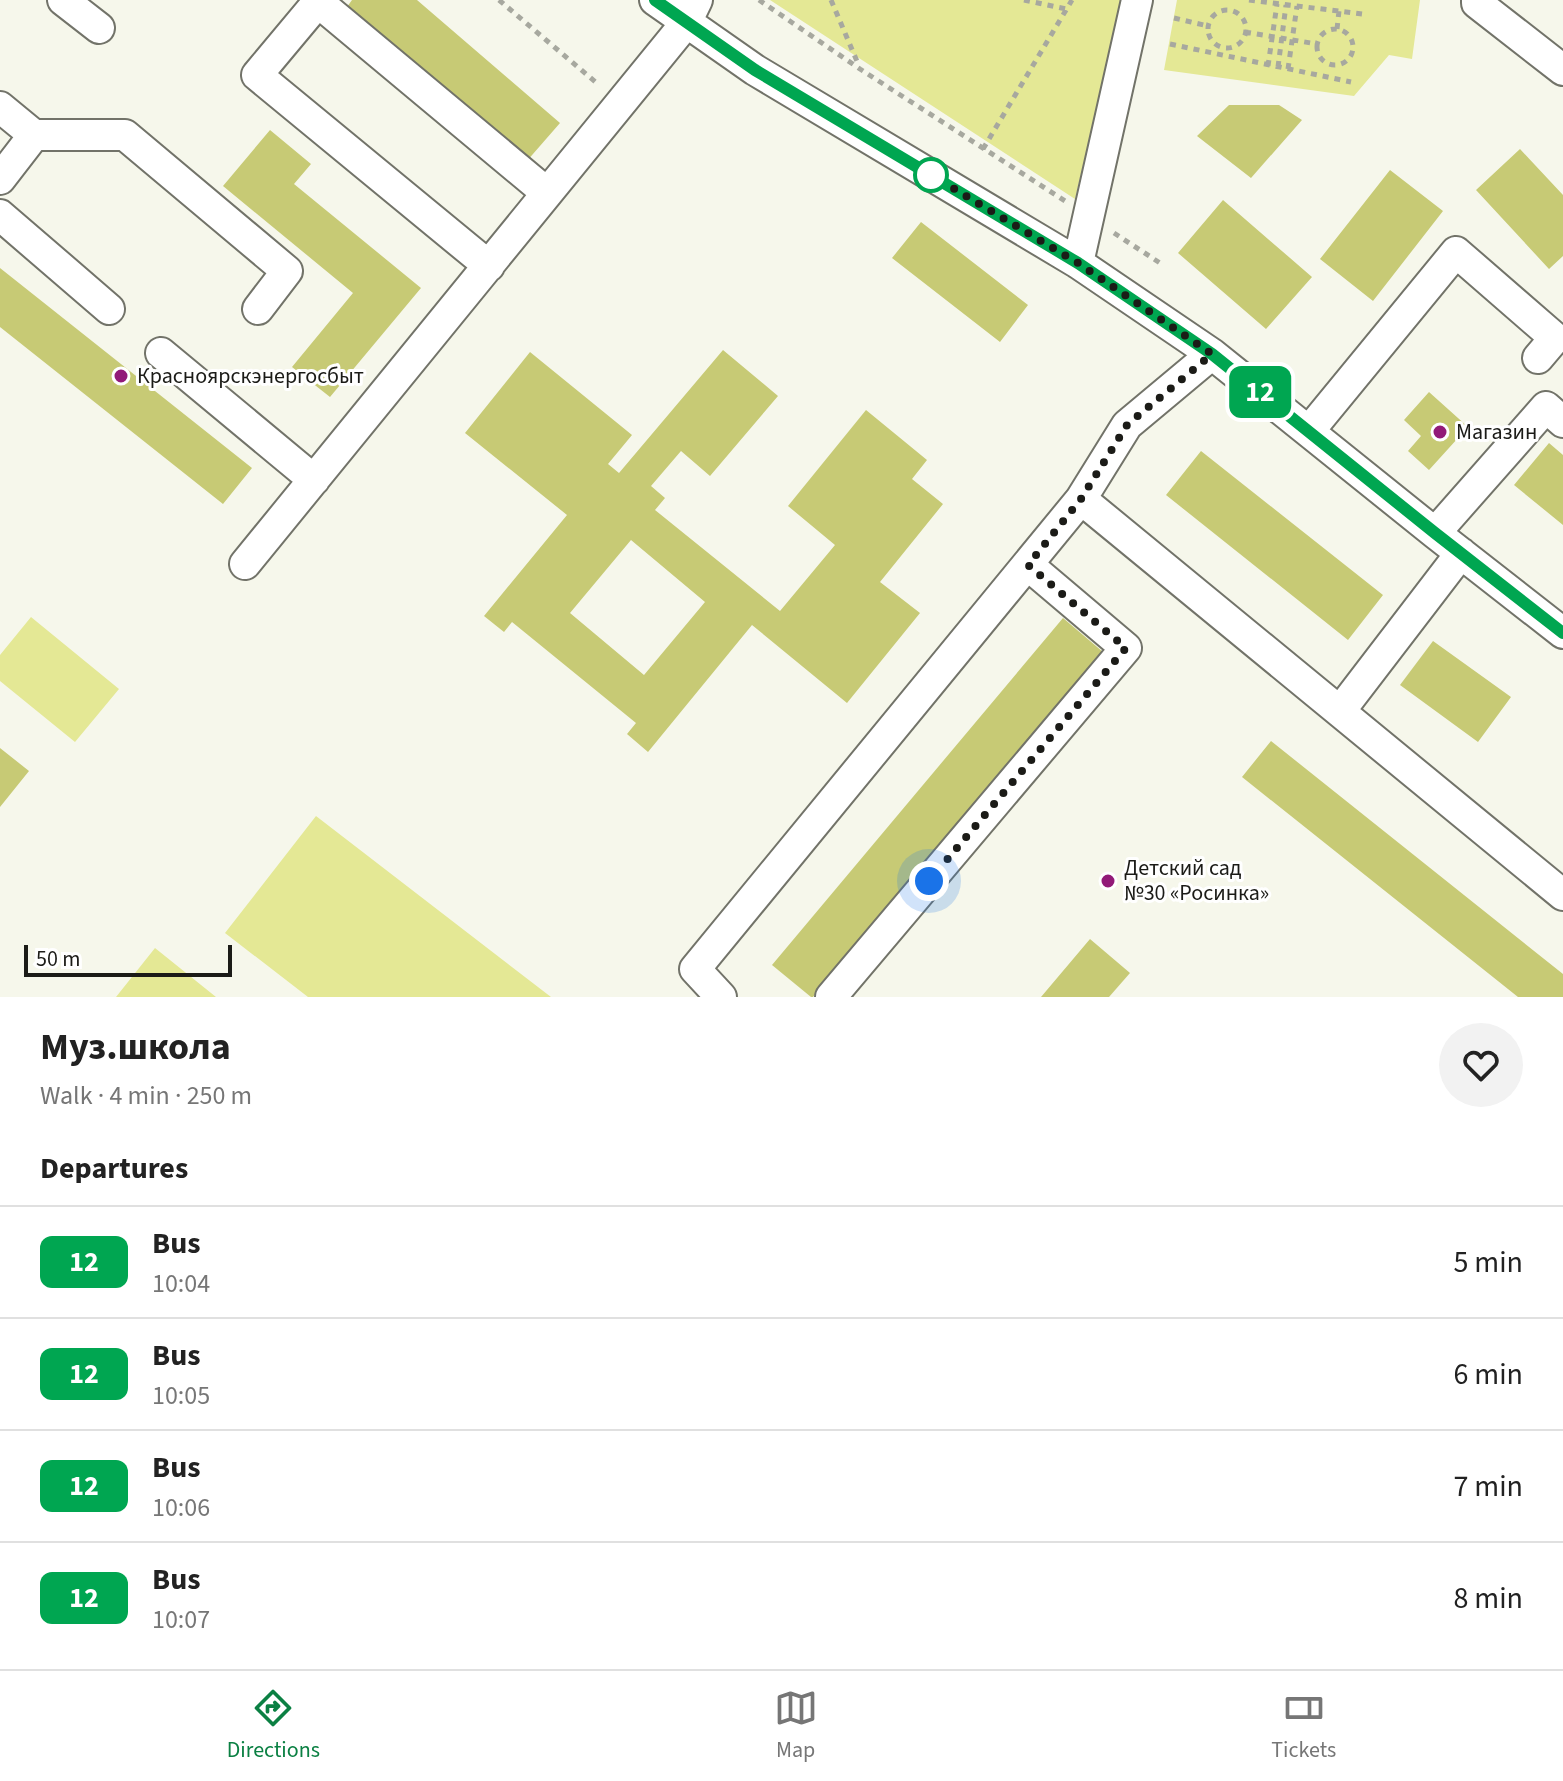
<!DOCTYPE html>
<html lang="en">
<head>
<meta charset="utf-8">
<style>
  body { margin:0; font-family:"Source Sans 3",sans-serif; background:#f2f2f2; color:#222; height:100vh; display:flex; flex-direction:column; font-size:30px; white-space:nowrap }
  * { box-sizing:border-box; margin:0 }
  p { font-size:26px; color:#767676 }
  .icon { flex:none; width:44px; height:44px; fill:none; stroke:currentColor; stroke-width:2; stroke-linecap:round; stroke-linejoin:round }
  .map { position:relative; height:997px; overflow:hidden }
  .details { display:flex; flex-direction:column; background:#fff; flex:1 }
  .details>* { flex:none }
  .badge { padding:0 16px; border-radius:12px; font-size:28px; line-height:52px }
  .scale { position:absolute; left:24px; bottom:20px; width:208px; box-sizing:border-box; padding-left:8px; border:4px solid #1b1b17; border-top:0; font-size:22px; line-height:28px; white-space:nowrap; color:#1b1b17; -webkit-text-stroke:6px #fff; paint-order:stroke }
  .you { position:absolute; width:40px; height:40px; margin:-20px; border:6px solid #fff; border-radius:50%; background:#1a73e8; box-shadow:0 0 0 12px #1a73e833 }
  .map>.badge { position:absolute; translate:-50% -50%; box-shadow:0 0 0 4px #fff }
  h2 { padding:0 40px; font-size:30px; line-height:72px }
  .round { display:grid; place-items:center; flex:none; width:84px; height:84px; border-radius:42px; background:#f2f2f2 }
  .head { display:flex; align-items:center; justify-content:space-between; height:136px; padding:0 40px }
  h1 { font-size:38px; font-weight:700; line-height:60px }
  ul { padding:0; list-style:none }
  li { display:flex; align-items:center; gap:24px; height:112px; padding:0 40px; border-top:2px solid #e0e0e0 }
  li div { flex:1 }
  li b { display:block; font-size:30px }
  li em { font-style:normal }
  li .badge { min-width:88px; font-weight:700; text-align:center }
  .tab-bar { display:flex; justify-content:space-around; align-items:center; height:112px; border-top:2px solid #e0e0e0; background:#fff; font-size:22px; color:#767676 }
  .tab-bar a { display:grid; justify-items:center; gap:4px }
  .tab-bar .selected { color:#0b8043 }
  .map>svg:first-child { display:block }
</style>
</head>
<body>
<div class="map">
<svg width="1563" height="997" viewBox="0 0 1563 997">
  <rect width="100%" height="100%" fill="#f6f7eb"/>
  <!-- green -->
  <path fill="#e4e895" d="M770 0H1122L1075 199Z
    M1177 0H1420L1412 59 1389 55 1354 96 1164 70Z
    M31 617 119 689 75 742 0 681V655Z
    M316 816 551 997H308L225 933Z
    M155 948 216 997H116Z"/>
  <!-- building -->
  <path fill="#c7ca75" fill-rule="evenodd" d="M352 0H417L560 123 526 162 347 7Z
    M1229 105H1279L1302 120 1251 178 1197 136Z
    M270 130 311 164 294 184 421 288 330 397 292 367 353 293 223 186Z
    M1520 149 1563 195V256L1549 269 1476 190Z
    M1390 170 1443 211 1373 301 1320 259Z
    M1223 200 1312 277 1266 329 1178 253Z
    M921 222 1028 305 1000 342 892 258Z
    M0 268 252 468 223 504 0 327Z
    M723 350 778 396 710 476 681 451 651 486 665 498 655 510 780 611 835 545 788 506 866 410 927 460 912 479 943 504 880 582 920 613 847 703 752 625 648 752 627 734 636 723 512 622 504 632 484 616 567 515 465 433 530 352 632 435 608 464 619 473ZM631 540 705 602 644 675 570 613Z
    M1429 392 1468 427 1429 470 1408 451 1421 436 1404 420Z
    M1549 443 1563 455V525L1514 485Z
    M1201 451 1383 595 1348 640 1166 495Z
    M1063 618 1103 652 813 997H811L772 965Z
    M1433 641 1511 697 1478 742 1400 685Z
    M1271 741 1563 974V997H1518L1242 777Z
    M0 748 29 771 0 807Z
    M1090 939 1130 973 1109 997H1041Z"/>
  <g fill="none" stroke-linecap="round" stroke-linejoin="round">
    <!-- minor casing -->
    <g stroke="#727369" stroke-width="34">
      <path id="minor" d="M63 0 99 28
        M655 0 755 70 1078 263 1212 354 1435 533 1563 633
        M1477 0V3L1563 70
        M0 107 34 135 0 179
        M34 135H125L287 271 258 309
        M0 215 109 309
        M1078 263 1137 0
        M489 266 257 75 318 2 547 193
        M161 353 314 480
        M1309 431 1456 252 1555 338 1538 358
        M1081 499 1563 895
        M1435 533 1546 407 1563 422
        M245 564 686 23 697 0
        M1340 711 1461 553
        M721 997 695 969 1081 499 1127 425 1212 354
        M831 997 1126 648 1028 565"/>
    </g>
    <!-- path -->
    <path stroke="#a7a89f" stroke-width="5" stroke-dasharray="6 6" stroke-linecap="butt" d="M499 0 599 85
      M759 0 860 69 1065 201
      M831 0 859 66
      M1024 0 1066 9
      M1249 0 1362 14
      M1208 29a19 19 0 1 1 38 0a19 19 0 1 1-38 0Z
      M1174 18 1208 26
      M1317 47a18 18 0 1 1 36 0a18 18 0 1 1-36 0Z
      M1337 29 1339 11
      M1245 32 1317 44
      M1170 44 1351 82
      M1268 66 1277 4
      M1278 67 1286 5
      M1288 69 1297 6
      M983 149 1072 0
      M1114 233 1160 263"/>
    <!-- minor -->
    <use href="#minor" stroke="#fff" stroke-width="30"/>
  </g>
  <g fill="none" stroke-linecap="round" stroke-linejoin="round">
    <!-- line casing -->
    <g stroke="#fff" stroke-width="18">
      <path id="line" d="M655 0 755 70 1078 263 1212 354 1435 533 1563 633"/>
    </g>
    <!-- line -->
    <use href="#line" stroke="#00a651" stroke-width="12"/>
    <!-- walk -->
    <path stroke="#1b1b17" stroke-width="8" stroke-dasharray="0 14.4" d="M929 881 1126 648 1028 565 1081 499 1127 425 1212 354 1078 263 931 175"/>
  </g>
  <!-- markers -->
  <circle fill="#fff" stroke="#00a651" stroke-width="4" cx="931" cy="175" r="16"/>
  <g fill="#921a78" stroke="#fff" stroke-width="3">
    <circle cx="121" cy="376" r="8"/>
    <circle cx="1440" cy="432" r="8"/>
    <circle cx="1108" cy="881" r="8"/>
  </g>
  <g text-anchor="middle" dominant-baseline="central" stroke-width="6" stroke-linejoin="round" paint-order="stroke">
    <!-- poi labels -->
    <g font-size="22" fill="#1b1b17" stroke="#fff" text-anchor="start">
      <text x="137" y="376">Красноярскэнергосбыт</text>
      <text x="1456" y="432">Магазин</text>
      <text x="1124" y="868">Детский сад<tspan x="1124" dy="25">№30 «Росинка»</tspan></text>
    </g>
  </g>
</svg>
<div class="scale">50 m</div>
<div class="you" style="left:929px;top:881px"></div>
<b class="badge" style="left:1260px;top:392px;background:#00a651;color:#fff">12</b>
</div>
<section class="details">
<div class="head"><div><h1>Муз.школа</h1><p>Walk · 4 min · 250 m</p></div><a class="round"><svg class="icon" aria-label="heart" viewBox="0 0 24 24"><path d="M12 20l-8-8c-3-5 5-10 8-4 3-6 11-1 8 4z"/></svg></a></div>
<h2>Departures</h2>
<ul>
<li><span class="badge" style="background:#00a651;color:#fff">12</span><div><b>Bus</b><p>10:04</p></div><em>5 min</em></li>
<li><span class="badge" style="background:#00a651;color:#fff">12</span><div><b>Bus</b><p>10:05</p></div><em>6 min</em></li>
<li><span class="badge" style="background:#00a651;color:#fff">12</span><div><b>Bus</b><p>10:06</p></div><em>7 min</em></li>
<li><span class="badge" style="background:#00a651;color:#fff">12</span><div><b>Bus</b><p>10:07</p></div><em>8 min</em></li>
</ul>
</section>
<nav class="tab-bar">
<a class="selected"><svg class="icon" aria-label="directions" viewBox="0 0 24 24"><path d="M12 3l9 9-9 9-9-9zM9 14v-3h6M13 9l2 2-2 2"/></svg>Directions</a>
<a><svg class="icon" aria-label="map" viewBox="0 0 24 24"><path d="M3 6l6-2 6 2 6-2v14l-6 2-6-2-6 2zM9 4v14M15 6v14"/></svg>Map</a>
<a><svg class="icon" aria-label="tickets" viewBox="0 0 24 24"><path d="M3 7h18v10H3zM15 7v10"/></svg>Tickets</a>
</nav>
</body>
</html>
